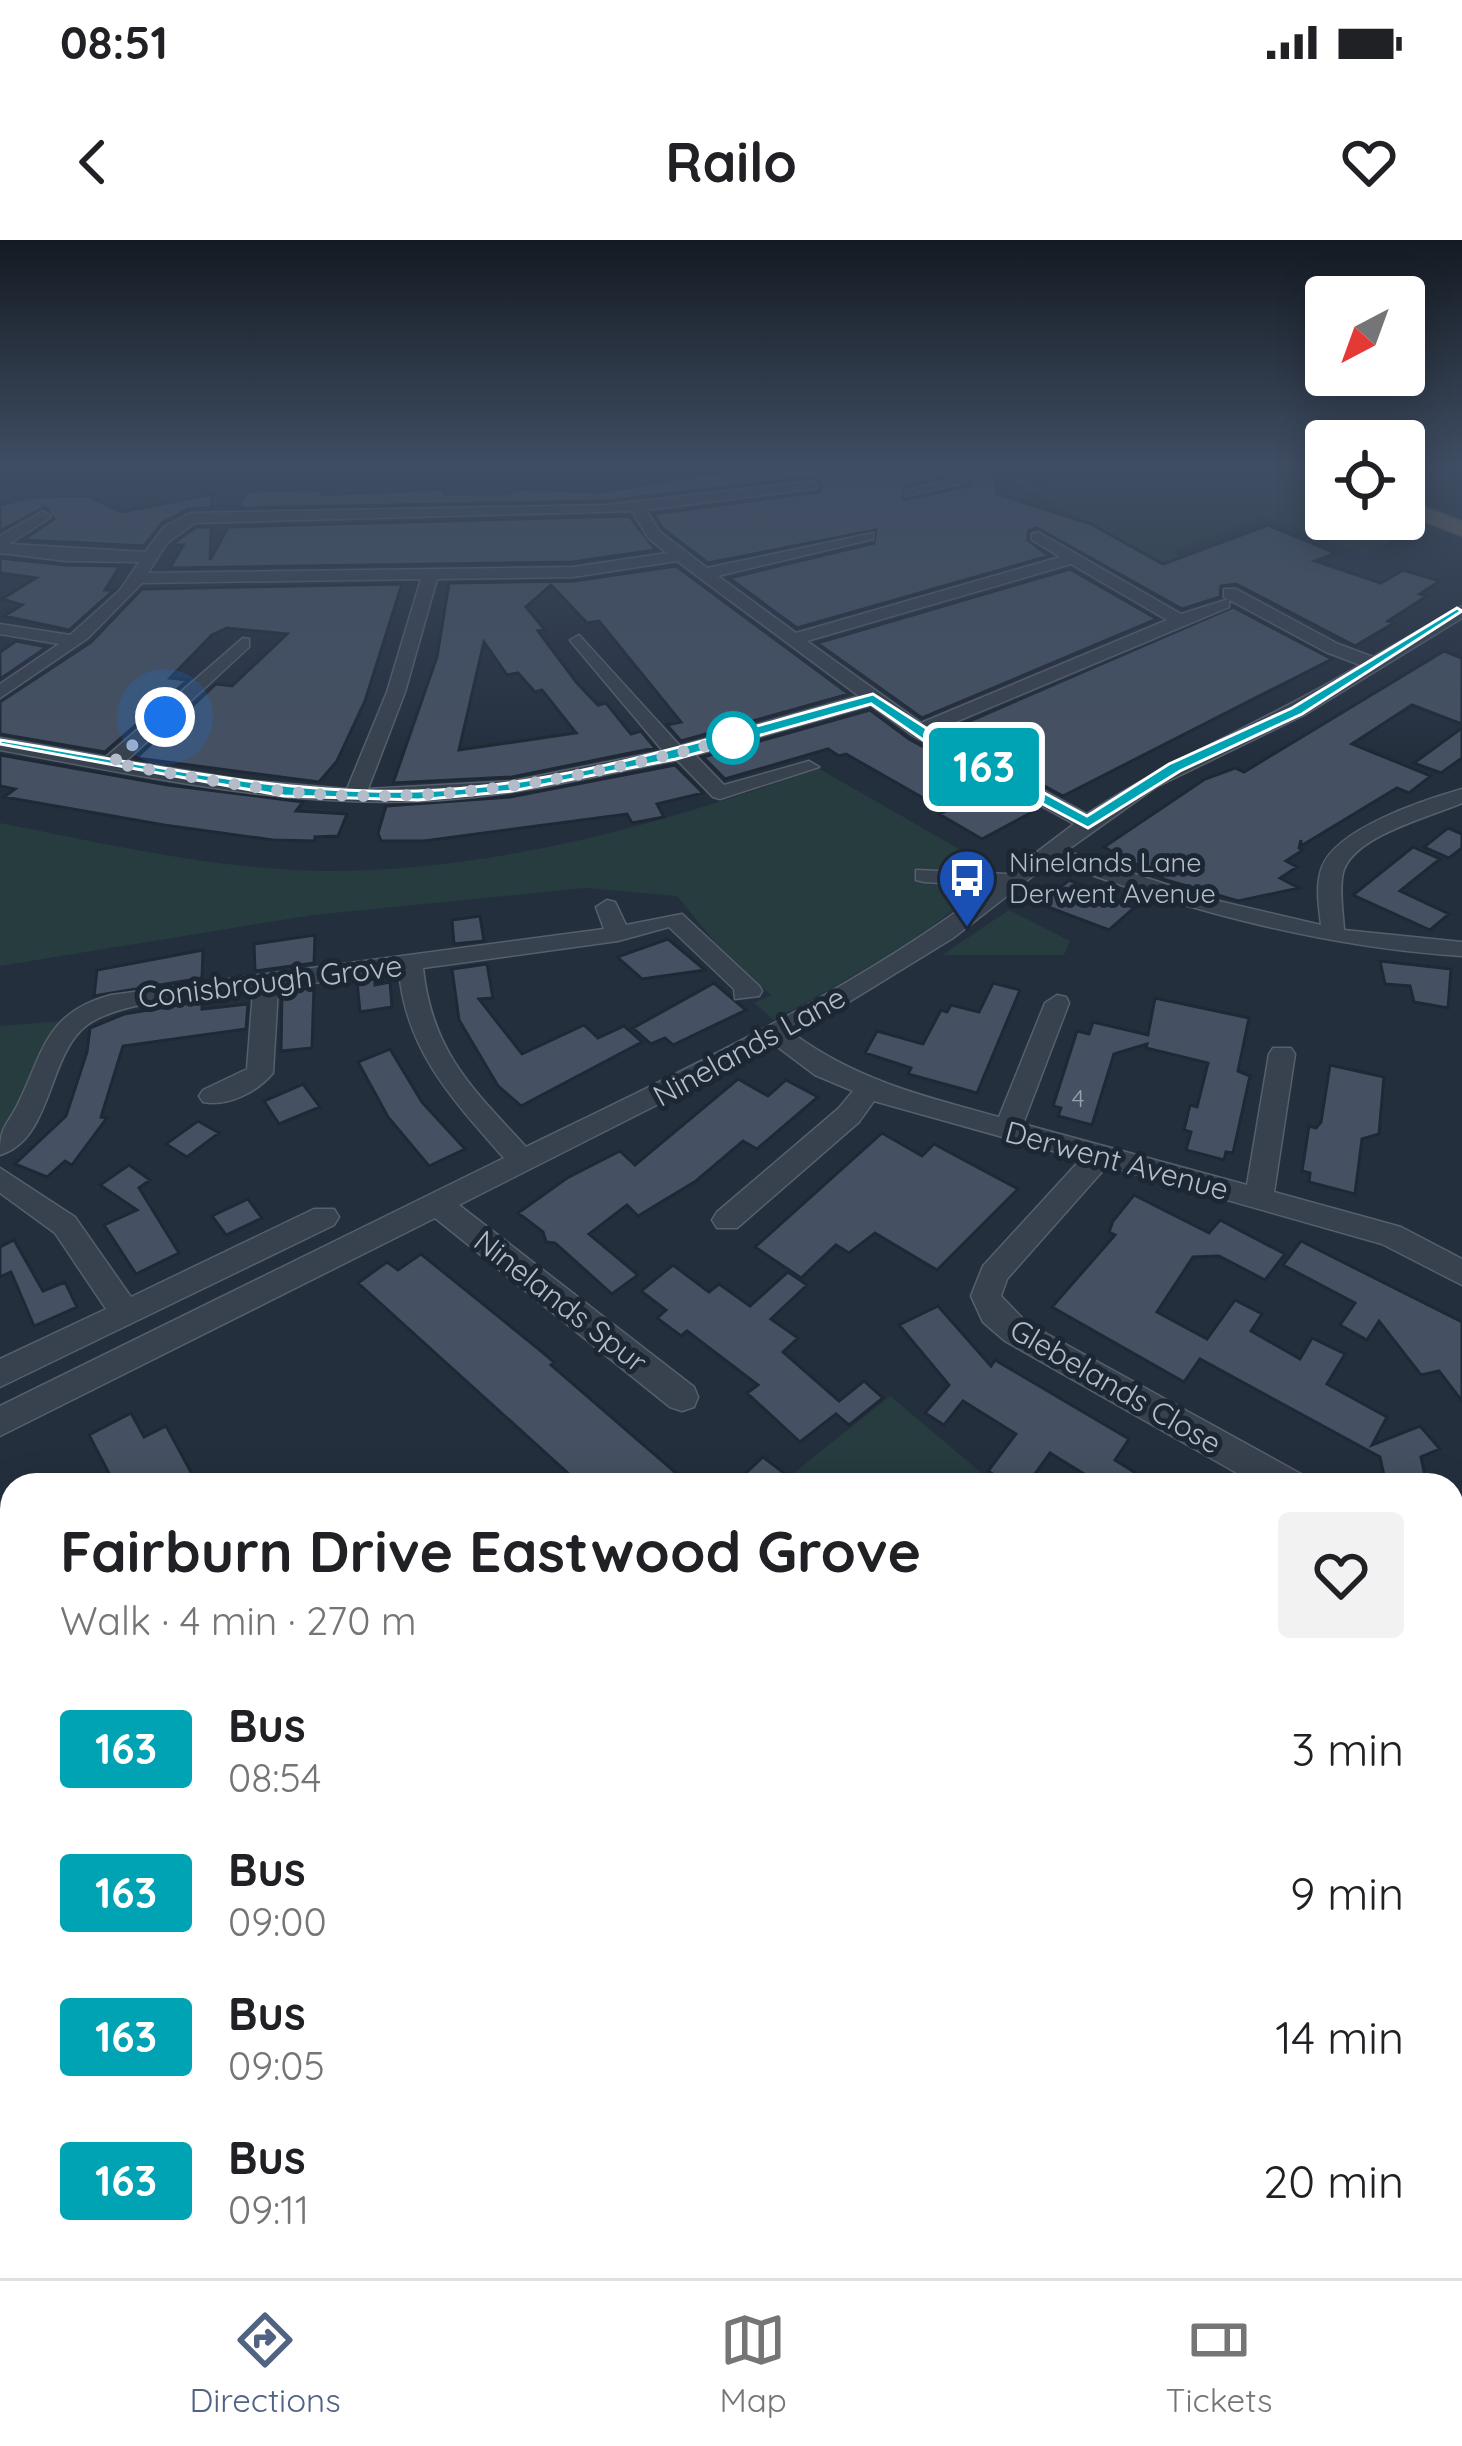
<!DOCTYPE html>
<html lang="en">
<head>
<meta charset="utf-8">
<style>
  body { margin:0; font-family:Quicksand,sans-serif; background:#f2f2f2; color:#202124; height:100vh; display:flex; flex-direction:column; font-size:45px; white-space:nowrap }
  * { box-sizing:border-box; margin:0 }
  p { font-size:39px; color:#757577 }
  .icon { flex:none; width:66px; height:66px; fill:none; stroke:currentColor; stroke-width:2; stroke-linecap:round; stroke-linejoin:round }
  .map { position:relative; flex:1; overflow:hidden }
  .sheet { position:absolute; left:0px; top:1233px; width:1464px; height:807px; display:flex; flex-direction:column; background:#fff; border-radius:36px 36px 0 0; box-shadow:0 6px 30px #0003 }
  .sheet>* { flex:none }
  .badge { padding:0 24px; border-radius:9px; font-size:42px; line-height:78px }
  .needle { width:78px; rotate:221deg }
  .buttons { position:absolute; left:1305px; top:36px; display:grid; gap:24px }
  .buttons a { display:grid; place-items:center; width:120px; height:120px; border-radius:12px; background:#fff; box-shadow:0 6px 30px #0003; font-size:60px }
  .you { position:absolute; width:60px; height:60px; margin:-30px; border:9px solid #fff; border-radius:50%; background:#1a73e8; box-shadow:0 0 0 18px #1a73e833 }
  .map>.badge { position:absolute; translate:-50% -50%; box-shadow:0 0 0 6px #fff }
  .round { display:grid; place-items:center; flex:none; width:126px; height:126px; border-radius:12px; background:#f2f2f2 }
  .overview { display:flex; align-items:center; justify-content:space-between; height:204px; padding:0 60px }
  h1 { font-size:57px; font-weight:800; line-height:90px }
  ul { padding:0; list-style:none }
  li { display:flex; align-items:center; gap:36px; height:144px; padding:0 60px }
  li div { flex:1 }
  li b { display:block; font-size:45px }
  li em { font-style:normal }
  li .badge { min-width:132px; font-weight:700; text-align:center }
  .status { display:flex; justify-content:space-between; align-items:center; height:84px; padding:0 60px; background:#fff; direction:ltr }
  .status svg { height:33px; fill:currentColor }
  header { display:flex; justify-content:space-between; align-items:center; height:156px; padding:0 60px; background:#fff; font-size:54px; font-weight:800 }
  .menu { display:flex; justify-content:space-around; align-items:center; height:168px; border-top:3px solid #e0e0e0; background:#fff; font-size:33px; color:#757577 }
  .menu a { display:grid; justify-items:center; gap:6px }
  .menu .on { color:#506383 }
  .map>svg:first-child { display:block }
</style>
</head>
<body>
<div class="status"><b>08:51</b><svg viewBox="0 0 49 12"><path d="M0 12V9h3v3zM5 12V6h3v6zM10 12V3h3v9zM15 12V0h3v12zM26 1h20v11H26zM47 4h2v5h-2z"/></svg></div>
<header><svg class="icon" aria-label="back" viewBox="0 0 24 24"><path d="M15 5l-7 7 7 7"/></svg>Railo<svg class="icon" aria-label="heart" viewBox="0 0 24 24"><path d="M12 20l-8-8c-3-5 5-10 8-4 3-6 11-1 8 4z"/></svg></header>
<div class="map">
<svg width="1462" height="2038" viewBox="0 0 1462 2038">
  <rect width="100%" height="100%" fill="#242f3e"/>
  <!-- green -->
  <path fill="#263c3f" d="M989 228H1001L1049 254 1055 251 1041 244 1111 228H1292L1326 243V279L1404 275 1426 285 1363 314 1273 280 1258 278 1174 311 1199 344Z
    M818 528 987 625 992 633C952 684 833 748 774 780L754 763 771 755 731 722 677 656 585 648 313 675 0 726V583C108 604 216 630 326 631 495 631 661 585 818 528Z
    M1009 670 1070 701 1064 715H942Z
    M61 781C54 833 46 875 0 904V786Z
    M890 1156 996 1245H783L795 1232Z
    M0 1607 12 1625V2028H284L291 2038H0Z"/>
  <!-- building -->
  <path fill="#455162" stroke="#1f2835" stroke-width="3" fill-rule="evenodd" d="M929 228 938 238 905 246 903 260 971 245 957 228H994L997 254 1091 284 1163 324 1268 285 1336 313 1315 321 1381 343 1403 330 1440 341 1420 354 1427 356 1388 381 1394 383 1355 406 1236 344 1221 346 1220 357 1182 369 1037 288 1028 291V300L1049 316 797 388 729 338 874 303 876 290 708 323 663 289 654 274 819 252 822 245 812 237 606 261 238 268 247 251 323 250 321 255 445 249 444 254H508L516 249 601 252 733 230Z
    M212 254 211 268 189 269 162 283 144 306 23 300 54 279 45 267 0 291V265L31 257 87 256 122 272Z
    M629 276 656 310 573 322 170 328 183 305H171L196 287H211L210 320 228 287Z
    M0 318 66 325 120 326 105 350H114L69 390 4 376 22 365 2 359 36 338 0 333Z
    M676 326 849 454 681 501 667 485 681 482 599 381 587 383 551 345 526 367 545 390 538 391 577 443 598 465 606 463 631 494 641 491 655 508 512 537 393 543 437 417 449 343 574 341ZM484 402 507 435 518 433 535 452 542 450 576 493 459 510Z
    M1070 329 1157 379 922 478 817 403Z
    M402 344 365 461 337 521 319 542 136 518 216 444 232 446 287 394 227 388 212 395 170 438 188 440 105 512 0 494V462L91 402 142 349Z
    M1233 367 1332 419 1063 556 944 492Z
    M16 401 47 407 0 439V412Z
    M1444 411 1462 418V484L1412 465 1352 504 1431 536 1409 553 1397 548 1301 606V600L1299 608 1303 610 1286 621 1297 627 1280 638 1299 648 1238 661 1166 640 1104 607 1205 539 1235 528 1244 532Z
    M870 470 909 499 1038 569 982 599 939 574 946 571 846 514 839 516 828 509 725 539 703 517Z
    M1462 488V518L1441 533 1414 523Z
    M0 515 168 545 303 562 296 571 347 574 338 596 315 597V601L273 600 164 585 4 557 15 549 0 546Z
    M675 525 703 553 657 564 664 577 632 583 627 574 424 601H381L378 593 386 566 510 557Z
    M1448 588 1462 594V608L1449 618 1424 607Z
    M1413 607 1440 619 1400 651 1449 674 1430 690 1353 655Z
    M1069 640 1134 668 1109 690 1040 664Z
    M480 676 484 701 454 704 452 680Z
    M315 695 314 723 255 731 254 704Z
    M668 699 705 730 642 739 617 717Z
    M203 710 202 738 94 756 97 730Z
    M1380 721 1451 729 1448 768 1414 762 1410 746 1385 744Z
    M487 724 493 758 479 759 522 814 584 785 598 798 624 786 642 802 521 866 498 846 459 780 452 729Z
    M375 739V745L390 742 392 767 360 772 357 741Z
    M714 743 746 770 673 805 665 798 651 804 633 788Z
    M993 743 1020 750 977 853 908 834 911 828 865 813 877 791 923 804 941 770 947 772 951 765 979 772Z
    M314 747 312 808 281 811 282 752Z
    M1155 758 1249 778 1238 831 1250 836 1233 913 1226 912 1224 920 1186 910 1191 892 1184 890 1190 865 1197 867 1208 823 1146 808 1147 804 1114 814 1092 885 1058 876 1061 868 1053 866 1077 791 1089 794 1093 782 1148 795Z
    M202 761V769L248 764 246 789 123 806 101 877 107 878 72 925 65 921 47 937 15 924 66 876 87 812 90 788 124 774Z
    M390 809 422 862 465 909 429 926 388 877 358 822Z
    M1330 825 1384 837 1379 894 1362 899 1355 954 1309 942 1310 933 1302 931 1309 886 1316 888 1321 882Z
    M738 839 768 856 786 840 818 857 757 909 743 901 696 941 638 976 627 965 589 994 638 1035 612 1054 555 1003 546 1002 543 992 518 973 567 938 620 911 635 925Z
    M303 844 320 867 279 884 264 861Z
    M198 881 219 893 187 917 166 904Z
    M882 893 922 916 934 904 1018 949 937 1030 875 993 849 1013 836 1005 801 1038 755 1007Z
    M129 925 150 940 139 948 179 1013 136 1034 104 985 137 970 100 945Z
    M1134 955 1209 993 1220 980 1285 1014 1265 1040 1219 1016 1193 1017 1157 1072 1207 1099 1235 1060 1262 1074 1251 1091 1300 1119 1312 1098 1345 1114 1327 1144 1387 1177 1372 1205 1420 1186 1440 1209 1421 1217 1427 1245H1386L1380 1217 1200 1119 1184 1142 1052 1067 1115 995 1109 992 1113 981Z
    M248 959 262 978 226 995 212 976Z
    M14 1000 43 1051 65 1042 77 1067 34 1086 11 1032 0 1037V1007Z
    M1301 1001 1462 1082V1161L1439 1131 1421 1135 1379 1081 1367 1100 1340 1085 1355 1063 1283 1025Z
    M421 1014 541 1111 554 1122 551 1125 690 1245H581L358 1043 387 1022 398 1030Z
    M673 1025 709 1052 719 1044 750 1066 788 1032 807 1045 771 1079 798 1098 783 1112 839 1161 864 1141 883 1158 849 1185 836 1174 800 1202 747 1153 758 1145 687 1091 681 1096 657 1078 666 1070 641 1051Z
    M938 1066 991 1126 995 1120 1129 1199 1115 1220 1155 1245H1102L1050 1213 1027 1245H1010L988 1231 1016 1194 963 1161 944 1185 925 1173 949 1145 899 1085Z
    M131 1173 144 1197 166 1186 198 1245H115L89 1195Z
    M763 1217 784 1233 772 1245H733Z"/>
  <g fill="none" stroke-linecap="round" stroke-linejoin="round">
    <!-- minor casing -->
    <g stroke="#565f6c" stroke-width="3">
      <path id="minor" d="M933 228H950L967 242 906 256V250L948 240Z
        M813 241 818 248 646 270 660 292 707 328 873 293V299L718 336 796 393 1060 317 1032 300V294L1038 292 1181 374 1229 359V367L934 491 1087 574C1174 517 1271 479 1360 425L1326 412 1224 357V349H1236L1338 404 1373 417 1462 366V378L1304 475 1156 547 1066 611 1210 659 1321 685C1319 667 1315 645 1322 627 1337 588 1424 560 1462 549V563C1430 577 1352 596 1343 633 1339 651 1343 671 1344 690L1462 702V716C1320 707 1186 670 1052 621L953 698 795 795C857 840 925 857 999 877L1045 763 1057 755 1066 757 1069 763 1023 884 1247 945 1269 814 1273 808H1291L1295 814 1274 952 1401 987 1462 1019V1045L1382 1004 1107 926 1007 1039 1001 1056 1027 1083 1301 1234 1306 1245H1258L1005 1101 983 1082 971 1056 983 1026 1081 919 874 861 859 882 737 988H717L712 980 717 972 839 868 853 851 815 835 775 805 459 965 694 1147 698 1157 694 1167 682 1171 670 1167 435 978 0 1196V1166L504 918C453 860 406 811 399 731L278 748 273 833C257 852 228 867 203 862L199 856 203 850 247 829 253 751C207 758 125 758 87 785 47 815 53 899 0 915 0 885 6 888 18 864 44 811 45 773 111 755L604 689 596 667 607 660 615 662 626 685 682 674 759 746 762 751 759 756 735 759 734 749 669 687 618 701 423 728C432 812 472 848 526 907 686 829 849 754 992 646L924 642 916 640V630L1008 634 1074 584 912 495 871 465 695 515 724 545 809 521 819 527 720 559 713 557 677 520C602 534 529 553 453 559 300 572 149 537 0 510V498L106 517 243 398 249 399V407L126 521 243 540 347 549 387 452 421 339 142 343 88 398 0 458V444L59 404 0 394V384L70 395 120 350 139 322 67 321 0 313V296L43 271 51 276 48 279 9 304 145 312 164 287 191 273 606 265ZM632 271 648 298 667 313 573 327 148 333 167 303 194 283ZM677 321 859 456 680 506 579 395 570 400 573 404 663 511 513 541 368 549 405 452 437 339 573 337ZM1071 324 1167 380 921 483 807 401Z
        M0 928 75 977 131 1057 314 969H334L339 977 334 985 0 1147V1119L106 1069 55 993 0 953Z
        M0 1346 12 1350V1410L0 1405Z
        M1462 1622V1668L1452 1672V1626Z
        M1452 2011 1462 2038H1413L1409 2028H1452Z
        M956 2028H1014L1010 2038H952Z"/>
    </g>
    <!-- highway casing -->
    <g stroke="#434c59" stroke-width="3">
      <path id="highway" d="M1298 228H1326V241Z
        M1404 259 1462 281V296L1404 274Z"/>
    </g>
    <!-- minor -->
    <use href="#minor" fill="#38414e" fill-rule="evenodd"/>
    <!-- highway -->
    <use href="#highway" fill="#746855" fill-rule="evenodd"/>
  </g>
  <!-- sky -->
  <linearGradient id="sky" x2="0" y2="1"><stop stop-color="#141a22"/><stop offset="0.44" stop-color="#3f4d63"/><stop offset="1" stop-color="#3f4d63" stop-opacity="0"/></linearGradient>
  <rect width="1462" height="514" fill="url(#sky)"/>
  <!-- line -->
  <path fill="#00a3b4" stroke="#fff" stroke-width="3" d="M1457 368 1462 371 1302 474 1180 531 1088 588 926 502 871 464 676 519 512 551 418 560 284 556 0 504V500C137 522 277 555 417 551 573 546 724 493 873 454L937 495 1087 576 1169 524 1292 468Z"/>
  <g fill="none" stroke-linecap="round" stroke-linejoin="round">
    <!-- walk -->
    <path stroke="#b4bcc9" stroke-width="12" stroke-dasharray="0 21.6" d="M165 477 112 523C184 535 258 551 331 555 473 562 614 531 750 494L733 498"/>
  </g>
  <!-- icons -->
  <defs>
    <g id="bus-pin" transform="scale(3)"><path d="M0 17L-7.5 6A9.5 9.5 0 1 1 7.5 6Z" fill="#1a4fb4" stroke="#1d2633"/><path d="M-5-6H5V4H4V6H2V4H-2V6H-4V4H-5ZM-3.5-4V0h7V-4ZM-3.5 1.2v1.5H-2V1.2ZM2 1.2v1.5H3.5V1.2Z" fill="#fff"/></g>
  </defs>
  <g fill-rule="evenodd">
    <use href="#bus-pin" x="967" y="638"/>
  </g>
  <!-- markers -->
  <circle fill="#fff" stroke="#00a3b4" stroke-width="6" cx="733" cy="498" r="24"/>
  <g text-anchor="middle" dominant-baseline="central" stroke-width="10" stroke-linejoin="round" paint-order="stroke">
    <!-- number labels -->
    <g font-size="24" fill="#98a1af">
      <text x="1078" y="858">4</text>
    </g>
    <!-- far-poi labels -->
    <g font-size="27" fill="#b4bcc9" stroke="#1d2633" text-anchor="start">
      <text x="1009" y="622">Ninelands Lane<tspan x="1009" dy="31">Derwent Avenue</tspan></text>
    </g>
    <!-- street labels -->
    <g font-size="30" fill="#b4bcc9" stroke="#1d2633">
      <text transform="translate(270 741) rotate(-7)">Conisbrough Grove</text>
      <text transform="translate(749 806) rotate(-29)">Ninelands Lane</text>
      <text transform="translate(1117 920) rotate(15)">Derwent Avenue</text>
      <text transform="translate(561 1061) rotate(38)">Ninelands Spur</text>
      <text transform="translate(1116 1146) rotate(30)">Glebelands Close</text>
    </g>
  </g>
</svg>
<div class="buttons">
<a><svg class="needle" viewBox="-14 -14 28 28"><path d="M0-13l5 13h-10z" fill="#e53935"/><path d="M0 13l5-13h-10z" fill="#757577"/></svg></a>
<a><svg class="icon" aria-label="locate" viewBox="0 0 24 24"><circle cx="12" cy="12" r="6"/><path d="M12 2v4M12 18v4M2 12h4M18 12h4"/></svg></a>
</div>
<div class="you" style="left:165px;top:477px"></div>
<b class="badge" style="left:984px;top:527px;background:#00a3b4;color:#fff">163</b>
<section class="sheet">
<div class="overview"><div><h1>Fairburn Drive Eastwood Grove</h1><p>Walk · 4 min · 270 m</p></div><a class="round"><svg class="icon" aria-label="heart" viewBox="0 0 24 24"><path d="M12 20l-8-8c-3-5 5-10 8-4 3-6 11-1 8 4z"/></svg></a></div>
<ul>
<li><span class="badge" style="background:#00a3b4;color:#fff">163</span><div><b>Bus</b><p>08:54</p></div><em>3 min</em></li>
<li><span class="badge" style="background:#00a3b4;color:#fff">163</span><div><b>Bus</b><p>09:00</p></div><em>9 min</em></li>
<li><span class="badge" style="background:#00a3b4;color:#fff">163</span><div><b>Bus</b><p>09:05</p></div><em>14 min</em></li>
<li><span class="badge" style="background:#00a3b4;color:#fff">163</span><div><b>Bus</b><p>09:11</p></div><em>20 min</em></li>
</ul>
</section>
</div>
<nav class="menu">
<a class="on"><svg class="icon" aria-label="directions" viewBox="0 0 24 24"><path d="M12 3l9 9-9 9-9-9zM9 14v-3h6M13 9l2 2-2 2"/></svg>Directions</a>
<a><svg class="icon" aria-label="map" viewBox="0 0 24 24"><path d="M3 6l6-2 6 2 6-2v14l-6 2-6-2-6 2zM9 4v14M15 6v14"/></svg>Map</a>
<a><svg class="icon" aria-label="tickets" viewBox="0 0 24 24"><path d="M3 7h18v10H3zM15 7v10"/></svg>Tickets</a>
</nav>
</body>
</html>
